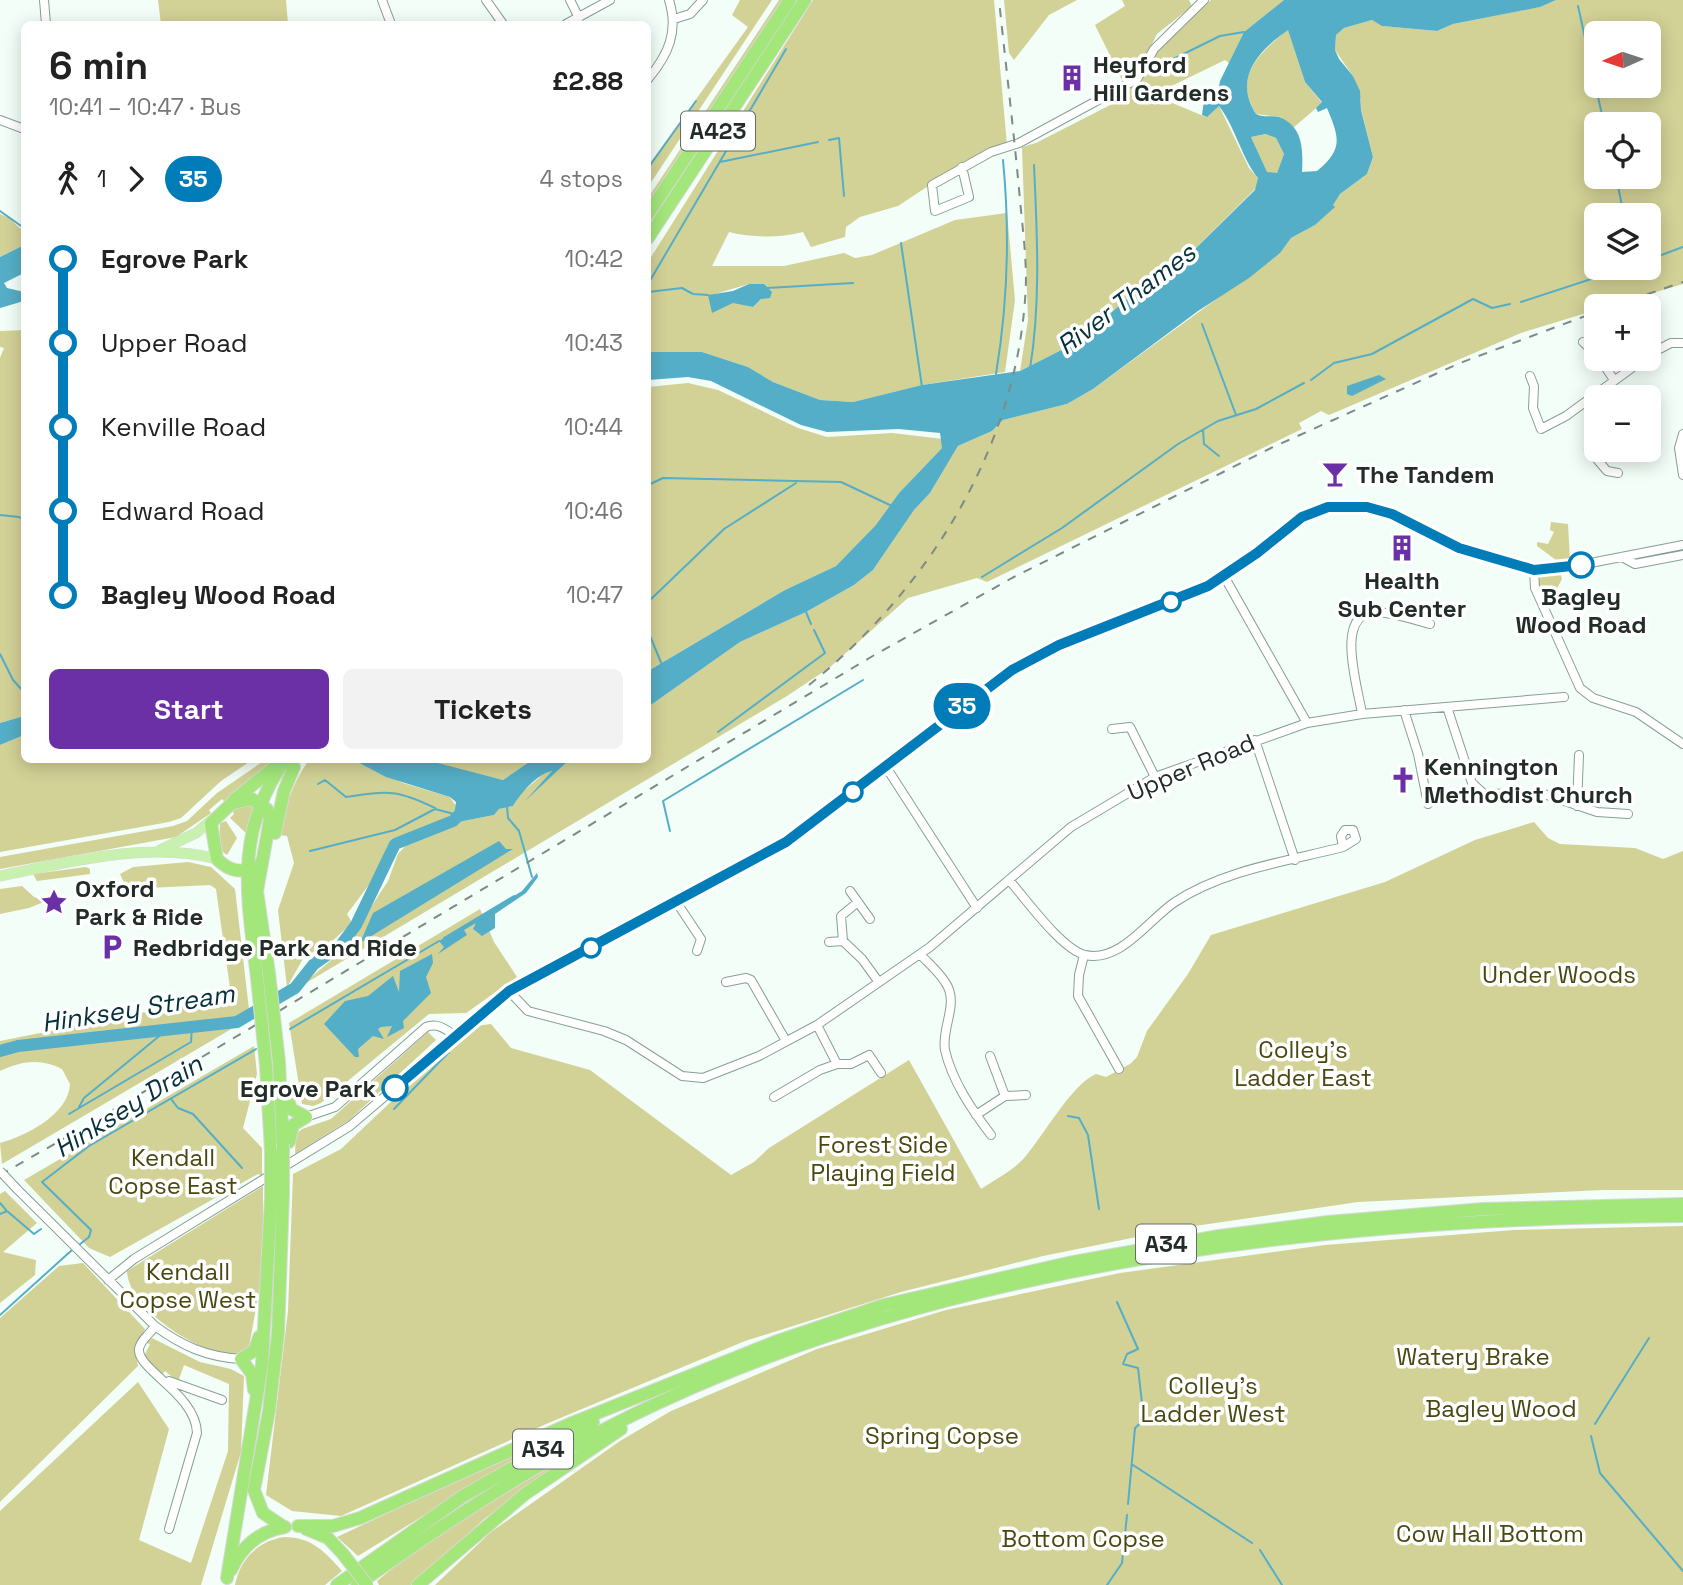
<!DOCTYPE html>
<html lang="en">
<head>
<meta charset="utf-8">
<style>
  body { margin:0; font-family:"Space Grotesk",sans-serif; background:#f2f2f2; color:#222; height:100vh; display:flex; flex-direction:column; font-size:26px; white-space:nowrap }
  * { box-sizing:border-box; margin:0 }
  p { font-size:23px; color:#767676 }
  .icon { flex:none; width:38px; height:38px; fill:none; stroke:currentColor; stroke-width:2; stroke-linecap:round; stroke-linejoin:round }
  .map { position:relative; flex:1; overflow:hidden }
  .details { position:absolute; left:21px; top:21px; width:630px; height:742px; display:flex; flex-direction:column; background:#fff; border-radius:10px; box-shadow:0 4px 18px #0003 }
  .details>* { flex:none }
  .badge { padding:0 14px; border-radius:23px; font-size:24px; line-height:46px }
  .needle { width:46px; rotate:267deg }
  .buttons { position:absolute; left:1584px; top:21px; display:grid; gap:14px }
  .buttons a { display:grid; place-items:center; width:77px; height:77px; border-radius:10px; background:#fff; box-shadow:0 4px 18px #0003; font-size:35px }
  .map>.badge { position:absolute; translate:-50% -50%; box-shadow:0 0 0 4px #fff }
  .legs { display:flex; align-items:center; gap:10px; height:77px; padding:0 28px; font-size:23px }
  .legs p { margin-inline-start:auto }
  .summary { display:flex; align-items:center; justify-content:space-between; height:119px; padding:0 28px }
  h1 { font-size:38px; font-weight:700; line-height:52px }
  .cta { display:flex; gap:14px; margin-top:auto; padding:14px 28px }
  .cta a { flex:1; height:80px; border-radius:10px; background:#6c30a6; color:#fff; font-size:28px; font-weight:700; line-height:80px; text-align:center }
  .cta a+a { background:#f2f2f2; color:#222 }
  ul { padding:0 28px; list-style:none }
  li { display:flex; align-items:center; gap:24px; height:84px; font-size:26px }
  li i { display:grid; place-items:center; width:10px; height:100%; margin:0 9px; background:currentColor }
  li i::after { content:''; width:18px; height:18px; margin:-9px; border:5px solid; border-radius:50%; background:#fff }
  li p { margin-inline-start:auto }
  li:first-child i { background:linear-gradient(#0000 50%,currentColor 0) }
  li:last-child i { background:linear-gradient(currentColor 50%,#0000 0) }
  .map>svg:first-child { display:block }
</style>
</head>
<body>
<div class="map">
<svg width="1683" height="1585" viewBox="0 0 1683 1585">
  <rect width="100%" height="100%" fill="#f2fef7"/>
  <!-- green -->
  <path fill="#d2d196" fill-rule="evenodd" d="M158 0H286L288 24H161Z
    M740 0H772L648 187V166L748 27 732 15Z
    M779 0H784L648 206V198Z
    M813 0H994L1007 145 951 171 898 206 860 217 846 227 845 237 811 247 803 232C779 238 753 238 729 232L712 266H784L844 253 855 258 872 255 955 220 1007 213 1015 300 1005 372 922 385 853 402 820 400 773 382 748 367 702 352H648V262ZM749 284 761 299 753 307 708 296Z
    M1004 0H1077L1049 15 1014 60 1009 53Z
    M1122 0H1189L1192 6 1157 34 1136 76 1124 84 1095 25 1125 6Z
    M1211 0H1284L1244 32 1229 63 1225 60 1153 95 1206 117 1219 106 1249 168 1258 178 1257 187 1190 254 1162 268 1079 341 1020 371 1028 320 1022 147 1036 143 1118 101 1148 66 1156 51Z
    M1556 0H1683V284L1609 306H1596V310L1521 333 1329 415 1321 411 1299 423 1302 429 987 582 977 578 908 598 829 668 787 696 301 986 343 950 388 881 398 854 410 841 453 823 494 815 499 809 513 806 521 793 546 772 550 770 553 774 524 800 569 760H648V707L740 642 806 612 854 585 873 570 914 510 930 493 958 446 992 431 1003 420 1067 404 1093 389 1222 295 1291 238 1315 225 1334 207 1332 205 1340 194 1367 174 1373 157 1361 109V101L1353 76 1335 50 1336 35 1344 28 1372 20 1383 26 1437 31 1453 24 1539 7ZM1596 33H1648V86H1596ZM1596 124H1648V177H1596ZM1596 215H1648V268H1596Z
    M1288 29 1305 82 1322 103 1293 128 1280 117 1256 114C1232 75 1260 54 1288 29Z
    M1267 134 1276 138 1284 154 1277 173H1267L1251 137Z
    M0 214 9 218 24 232V245L0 257Z
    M24 330V716L0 723V358L4 348 0 347V331Z
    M688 383 718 390 798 428 827 437 892 433 943 439 942 448 899 493 877 525 836 566 785 590 648 671V387Z
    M1551 522 1568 524 1570 560H1556L1537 546V542L1548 544 1554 532 1550 530Z
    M1560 572 1562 579 1547 608 1538 589V578Z
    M24 735V760H252L221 781 181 818 169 822 0 852V745Z
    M265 760H272L225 802 222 799 209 810 211 813 176 837 0 869V857L173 826 187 821 217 793Z
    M309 760H354L403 783 450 797 456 806 454 818 391 839 374 878 347 914 352 923 329 944 304 957 287 987 278 910 294 863 287 836 279 835C285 808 292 783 309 760Z
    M419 760H532L503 780Z
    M240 805H253L247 834 230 818 234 814 232 810Z
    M226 821 237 838 227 855 219 849 220 823Z
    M1534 822 1548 838 1560 844 1635 848 1663 859 1683 851V1190H1602L1358 1202 1181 1228 1043 1256 901 1292 745 1341 546 1424 341 1516 292 1511 266 1495 288 1311 293 1174 341 1149 470 1027 491 1024 511 1048 590 1070 731 1175 754 1162 769 1148 909 1060 981 1189C996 1179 1014 1170 1025 1157 1044 1135 1071 1085 1096 1074L1106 1077 1130 1064 1137 1057 1147 1031 1188 974 1211 935 1385 882 1475 840Z
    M188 862 211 867 235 889 250 1018 2 1164 0 1143C26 1136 69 1114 70 1084L62 1069C41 1058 21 1061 0 1071V1041L231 995 216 889 210 885 127 889 120 874 133 867Z
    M86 867 90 869V874L37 881 33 874Z
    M22 886 34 897 46 901 29 908 0 914V889Z
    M480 909 494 942 517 977 466 1013 429 1014 321 1103 313 1106 302 1104 289 1023Z
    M428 1032 436 1040 348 1121 295 1154 296 1134 302 1129 331 1119Z
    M254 1046 257 1074 243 1128 262 1148V1176L258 1174 110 1257 89 1248 24 1180Z
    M263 1186V1269L249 1347 239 1355C202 1357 128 1309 127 1271Z
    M5 1191 37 1223 3 1252 36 1260 35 1275 0 1303V1194Z
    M1683 1226V1585H435L491 1532 620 1441 671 1411 817 1349 946 1310 1120 1273 1325 1245 1514 1230Z
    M83 1263 145 1329 135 1349 138 1366 0 1502V1318L59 1266Z
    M152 1338 200 1362 231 1369 244 1376 241 1452 201 1585H0V1511L138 1382 169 1429 139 1540 191 1563 228 1451 229 1384 184 1365 178 1382 165 1371 162 1375 144 1356 150 1344 146 1343Z
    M532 1445 533 1448 358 1556 337 1537Z
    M565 1458 567 1460 484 1519 413 1585H379L377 1581 409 1555 479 1509Z
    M284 1537C312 1537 325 1552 342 1571L325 1585H235C240 1559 258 1541 284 1537Z"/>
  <!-- water -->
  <path fill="#55aec7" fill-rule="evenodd" d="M1284 0H1556L1540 7 1453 24 1437 31 1382 26 1372 20 1344 28 1336 35 1335 50 1339 59 1353 76 1360 91 1361 110 1373 157 1367 174 1340 194 1333 205 1335 207 1315 225 1291 238 1280 253 1249 278 1198 311 1093 389 1067 404 1003 420 992 431 958 446 930 493 914 510 873 570 854 585 806 612 740 642 648 707V671L785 590 836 566 876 525 899 493 942 448 940 433 899 429 827 432 801 425 711 381 688 377 648 380V352H702L748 367 773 382 820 400 853 402 922 385 1020 371 1079 341 1162 268 1190 254 1255 190 1258 178C1241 157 1236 128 1219 106L1207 117 1202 115 1204 100 1218 98 1209 97V93H1218L1220 81 1244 32ZM1288 30 1305 82 1322 102 1316 108 1318 112 1327 108C1339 137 1344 149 1317 171L1302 172C1303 152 1304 126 1279 117 1272 115 1264 118 1256 114 1233 78 1258 51 1288 30ZM1266 134 1276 138 1284 154 1277 173 1267 172 1251 137Z
    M24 245V273L4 283 7 288 24 292V301L0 308V257Z
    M749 284H764L772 292 770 298 761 299 753 307 733 303 712 313 708 295 733 291Z
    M1379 375 1386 379 1352 396 1347 394V386Z
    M24 716V735L0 745V723Z
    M354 760H426L503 780 532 760H569L525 801 552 771C537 774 521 793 513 806L499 809 494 815 453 823 456 802 450 797 386 777Z
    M499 841 506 849H513L360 943 373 913Z
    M537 873 538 877 526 893 495 914V928L482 936 473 929 476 923 464 930 467 935 438 954 444 947 439 941 522 891Z
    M432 954 433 963 426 977 431 993 403 1021 404 1028 387 1037 392 1026 381 1027 378 1029 384 1039 373 1036 358 1049 359 1057H355L324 1024 345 1001 368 996 393 976 399 992 400 971Z"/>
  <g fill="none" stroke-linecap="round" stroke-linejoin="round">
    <!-- stream -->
    <path stroke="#55aec7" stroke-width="2" d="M1578 6 1604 124
      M1155 68 1220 36 1244 32
      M829 140 839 138 844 196
      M720 162 818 142
      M648 168 696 101
      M1616 177 1624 215
      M0 211 24 228
      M901 243 922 387
      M1648 260 1683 247
      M648 284 786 49
      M767 288 853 283
      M648 292 682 288 693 294 708 295
      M1521 302 1625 268
      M1202 324 1236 415
      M1030 369C1041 301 1037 233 1034 165
      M996 374C1008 302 1010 232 1003 160
      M1311 380 1334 363 1372 354 1473 299 1492 308 1510 304
      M1203 430 1204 444 1219 456
      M648 485 663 478 841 482 892 506
      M0 515 19 517 24 520
      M982 577 1062 528 1178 444 1218 421 1256 409 1304 383
      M648 602 724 529 796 483
      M806 612 811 624
      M648 631 662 665
      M0 654 13 680 23 691
      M718 732 825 653 814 630
      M318 784 325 780 346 797C388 791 396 789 435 808
      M507 806 508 818 519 831 532 877
      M670 831 663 801 863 680
      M310 851 395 830 435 809 454 814
      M444 938 514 896
      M290 1029 439 941
      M171 1099 178 1108 193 1114 242 1168
      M79 1107 84 1098 169 1028
      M394 1109 449 1052
      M69 1114 191 1042 192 1026
      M1068 1116 1079 1118 1088 1135 1099 1209
      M0 1203 6 1210
      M0 1214 7 1211 34 1234 41 1229
      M79 1245 89 1237 91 1230 42 1182 89 1146 256 1049
      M1117 1302 1138 1349 1127 1354 1123 1364 1138 1368 1144 1420 1135 1428 1128 1504
      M0 1315 72 1250
      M1595 1424 1649 1338
      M1591 1436 1600 1473 1683 1571
      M1133 1465 1252 1543
      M1260 1550 1282 1585
      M1107 1585 1122 1563 1127 1515"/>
    <!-- river -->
    <path stroke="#55aec7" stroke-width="12" d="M0 1051 18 1046 237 1022 295 988 314 964 341 945 356 925 395 844 453 821 464 810"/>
    <!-- minor casing -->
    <g stroke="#86a193" stroke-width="10">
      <path id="minor" d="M44 0 46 24
        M382 0 391 24
        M486 0 503 24
        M570 0 579 18
        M674 19 690 14 703 0
        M566 24 610 0
        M648 79C668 55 679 32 669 0
        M0 120 24 129
        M962 167 969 197 935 211 932 185 991 152 1019 143 1137 79 1154 49 1204 0
        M1583 342 1596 354
        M1648 355 1671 343H1683
        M1600 359 1614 380
        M1530 376 1534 386 1533 408 1541 429 1566 416 1644 359
        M1683 434 1679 448 1683 475
        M1596 443 1589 450 1607 471 1618 473
        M1622 557 1635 564 1683 555
        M1534 570 1535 588 1580 688 1593 698 1636 712 1683 744
        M1224 576 1307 723
        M1447 707 1472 783 1484 794 1541 793 1597 812 1628 814
        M1404 710 1418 754 1428 804
        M1362 714C1358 687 1333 611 1377 612 1395 613 1414 620 1430 624
        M1112 729 1130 727 1155 777
        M1255 740 1295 860
        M886 767 977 908
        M1577 806 1579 755
        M1345 830H1353L1356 839 1343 847 1341 836Z
        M1009 880C1026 899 1061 949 1085 955 1121 963 1149 919 1175 902 1223 870 1288 861 1343 847
        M850 891 870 919
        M858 902 841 916 843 941 862 959 878 981
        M677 903 701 939 697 951
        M829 942 843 941
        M920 954C928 963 939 972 945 982 960 1003 941 1027 945 1050 952 1081 972 1110 991 1135
        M1084 955 1079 975 1078 996 1119 1069
        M726 982 746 978 751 980 786 1041
        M509 991 528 1011 604 1031 626 1040 682 1076 703 1078 759 1056 817 1025 930 947 1071 827 1155 777 1307 723 1362 714 1564 697
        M817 1025 837 1064H851L869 1055 881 1073
        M990 1056 1005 1096
        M774 1097 820 1070 837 1064
        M976 1115 1005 1096 1026 1095
        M306 1117 335 1107 426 1027C437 1023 444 1028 454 1035
        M17 1189 155 1326C182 1346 207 1357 241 1359
        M108 1280 134 1259 350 1126 509 991 786 842 1012 670 1059 645 1207 586 1257 553 1302 517 1328 507H1367L1393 514 1459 548 1534 570 1570 567 1683 545
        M155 1326C151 1333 140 1340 139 1349 137 1370 196 1394 197 1433L169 1529
        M169 1381 222 1400"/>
    </g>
    <!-- major casing -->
    <g stroke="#d7d9d8" stroke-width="11">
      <path id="major" d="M160 850 196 833 213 819
        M0 876C69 862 148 841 217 859"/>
    </g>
    <!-- highway casing -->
    <g stroke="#d7d9d8" stroke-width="14">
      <path id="highway" d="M648 214 790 0
        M648 238 805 0
        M234 800 277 765
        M275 833 284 791 294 767
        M261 863 257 869C239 872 230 872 217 859L211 823 232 803 252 799 267 809 270 819 257 891 269 973
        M257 978C247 895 234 832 285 760
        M279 1062 283 1144
        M266 1066 271 1151
        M285 1090 291 1109 306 1117
        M289 1142 293 1125 306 1117
        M283 1195 278 1334 269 1411 254 1490 263 1513 284 1527
        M254 1390 252 1374 241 1359 255 1350 259 1337
        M298 1526H333L360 1518 572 1423 775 1342 884 1305 1068 1263 1219 1236 1328 1222 1483 1209 1683 1204
        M306 1529 328 1538 343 1554
        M231 1570C242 1546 259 1531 285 1527
        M227 1578 262 1364 271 1198
        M337 1585 463 1496 593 1422
        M357 1585C457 1514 558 1448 671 1397 979 1257 1347 1218 1683 1216
        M418 1585 525 1494 621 1429"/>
    </g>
    <!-- minor -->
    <use href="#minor" stroke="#fff" stroke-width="8"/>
    <!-- major -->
    <use href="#major" stroke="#c8f0af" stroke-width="10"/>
    <!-- highway -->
    <use href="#highway" stroke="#a3e67a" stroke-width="12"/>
    <!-- rail -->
    <path stroke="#7f8a84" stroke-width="2" stroke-dasharray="9 9" stroke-linecap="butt" d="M1613 306 1683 282
      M809 685C926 591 1014 452 1025 300 1028 267 1023 233 1020 200 1014 133 1006 67 999 0
      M0 1175 100 1118 871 657 1012 578 1271 448 1460 363 1596 312"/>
    <!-- minor-bridge casing -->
    <g stroke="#86a193" stroke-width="10" stroke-linecap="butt">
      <path id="minor-bridge" d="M0 1171 17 1189"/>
    </g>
    <!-- highway-bridge casing -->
    <g stroke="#d7d9d8" stroke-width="14" stroke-linecap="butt">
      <path id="highway-bridge" d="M269 973 279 1062
        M257 978 266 1066
        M283 1144V1195
        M271 1198V1151
        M343 1554 367 1585"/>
    </g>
    <!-- minor-bridge -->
    <use href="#minor-bridge" stroke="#fff" stroke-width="8"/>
    <!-- highway-bridge -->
    <use href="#highway-bridge" stroke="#a3e67a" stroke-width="12"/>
  </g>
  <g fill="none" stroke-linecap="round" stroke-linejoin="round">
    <!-- line-1 casing -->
    <g stroke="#fff" stroke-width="16">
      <path id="line-1" d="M395 1088 509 991 786 842 1012 670 1059 645 1208 586 1257 553 1302 517 1328 507H1367L1392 514 1459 548 1534 570 1581 565"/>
    </g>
    <!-- line-1 -->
    <use href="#line-1" stroke="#007cb8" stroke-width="10"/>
  </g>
  <!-- icons -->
  <defs>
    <g id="building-bare" transform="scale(2.1)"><path d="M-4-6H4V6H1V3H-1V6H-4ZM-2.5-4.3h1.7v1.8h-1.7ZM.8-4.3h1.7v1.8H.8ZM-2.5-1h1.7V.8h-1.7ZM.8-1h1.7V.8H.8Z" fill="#6c30a6" stroke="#fff" stroke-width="2.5" paint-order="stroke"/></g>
    <g id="bar-bare" transform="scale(2.1)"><path d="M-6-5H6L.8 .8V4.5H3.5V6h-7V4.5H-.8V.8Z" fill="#6c30a6" stroke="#fff" stroke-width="2.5" paint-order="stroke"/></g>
    <g id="church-bare" transform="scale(2.1)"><path d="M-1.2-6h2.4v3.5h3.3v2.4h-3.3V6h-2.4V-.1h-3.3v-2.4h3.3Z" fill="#6c30a6" stroke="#fff" stroke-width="2.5" paint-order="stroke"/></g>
    <g id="sight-bare" transform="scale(2.1)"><path d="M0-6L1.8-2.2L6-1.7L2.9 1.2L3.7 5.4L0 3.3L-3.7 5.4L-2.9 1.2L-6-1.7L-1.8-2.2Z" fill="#6c30a6" stroke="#fff" stroke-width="2.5" paint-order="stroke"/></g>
    <g id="parking-bare" transform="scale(2.1)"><path d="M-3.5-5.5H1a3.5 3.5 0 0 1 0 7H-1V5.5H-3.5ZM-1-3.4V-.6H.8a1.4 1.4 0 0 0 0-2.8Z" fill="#6c30a6" stroke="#fff" stroke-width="2.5" paint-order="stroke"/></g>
  </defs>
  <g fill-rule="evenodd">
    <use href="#building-bare" x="1072" y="78"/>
    <use href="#bar-bare" x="1335" y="474"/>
    <use href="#building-bare" x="1402" y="548"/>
    <use href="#church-bare" x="1403" y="780"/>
    <use href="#sight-bare" x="54" y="902"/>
    <use href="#parking-bare" x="112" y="947"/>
  </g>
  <!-- markers -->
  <g fill="#fff" stroke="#007cb8" stroke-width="3.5">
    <circle cx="1581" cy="565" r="12"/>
    <circle cx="1171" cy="602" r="9"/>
    <circle cx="853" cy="792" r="9"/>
    <circle cx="591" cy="948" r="9"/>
    <circle cx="395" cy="1088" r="12"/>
  </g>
  <g text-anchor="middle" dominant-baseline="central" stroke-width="7" stroke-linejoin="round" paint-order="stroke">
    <!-- shield labels -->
    <g fill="#fff" stroke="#646c68" stroke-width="2">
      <rect x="681" y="111.5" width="74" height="39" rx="5"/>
      <rect x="1136" y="1224.5" width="60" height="39" rx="5"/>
      <rect x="513" y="1429.5" width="60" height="39" rx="5"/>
    </g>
    <g font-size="23" font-weight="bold" fill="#222d27">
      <text x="718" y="131">A423</text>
      <text x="1166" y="1244">A34</text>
      <text x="543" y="1449">A34</text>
    </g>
    <!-- poi labels -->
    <g font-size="24" font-weight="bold" fill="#222d27" stroke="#fff" text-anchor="start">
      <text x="1093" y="64">Heyford<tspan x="1093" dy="28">Hill Gardens</tspan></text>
      <text x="1356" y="474">The Tandem</text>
      <text x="1402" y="580" text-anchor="middle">Health<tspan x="1402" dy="28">Sub Center</tspan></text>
      <text x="1424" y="766">Kennington<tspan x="1424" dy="28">Methodist Church</tspan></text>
      <text x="75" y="888">Oxford<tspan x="75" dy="28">Park &amp; Ride</tspan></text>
      <text x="133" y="947">Redbridge Park and Ride</text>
    </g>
    <!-- stop labels -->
    <g font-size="24" font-weight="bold" fill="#222d27" stroke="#fff">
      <text x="1581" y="596">Bagley<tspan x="1581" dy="28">Wood Road</tspan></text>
      <text x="376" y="1088" text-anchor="end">Egrove Park</text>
    </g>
    <!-- street labels -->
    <g font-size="24" fill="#222d27" stroke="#fff">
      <text transform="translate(1191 767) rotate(-23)">Upper Road</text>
    </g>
    <!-- park labels -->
    <g font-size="24" fill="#4a4811" stroke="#fff">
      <text x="1559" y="974">Under Woods</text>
      <text x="1303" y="1049">Colley's<tspan x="1303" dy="28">Ladder East</tspan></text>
      <text x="883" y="1144">Forest Side<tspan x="883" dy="28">Playing Field</tspan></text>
      <text x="173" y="1157">Kendall<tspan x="173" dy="28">Copse East</tspan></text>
      <text x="188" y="1271">Kendall<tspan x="188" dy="28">Copse West</tspan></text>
      <text x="1473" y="1356">Watery Brake</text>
      <text x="1213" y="1385">Colley's<tspan x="1213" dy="28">Ladder West</tspan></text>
      <text x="1501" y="1408">Bagley Wood</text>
      <text x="942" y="1435">Spring Copse</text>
      <text x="1490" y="1533">Cow Hall Bottom</text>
      <text x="1083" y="1538">Bottom Copse</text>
    </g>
    <!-- water labels -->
    <g font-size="26" font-style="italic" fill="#06313c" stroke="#fff">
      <text transform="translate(1126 299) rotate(-37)">River Thames</text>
      <text transform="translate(138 1008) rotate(-9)">Hinksey Stream</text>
      <text transform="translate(128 1106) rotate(-32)">Hinksey Drain</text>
    </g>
  </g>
</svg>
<div class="buttons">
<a><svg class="needle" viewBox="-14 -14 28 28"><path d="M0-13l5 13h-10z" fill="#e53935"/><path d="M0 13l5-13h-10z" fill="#767676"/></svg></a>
<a><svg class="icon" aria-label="locate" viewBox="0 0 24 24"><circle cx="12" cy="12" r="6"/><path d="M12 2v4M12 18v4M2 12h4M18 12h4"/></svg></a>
<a><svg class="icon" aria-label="layers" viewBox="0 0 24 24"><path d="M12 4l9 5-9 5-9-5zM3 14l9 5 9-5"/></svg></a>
<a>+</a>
<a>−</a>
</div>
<b class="badge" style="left:962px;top:706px;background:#007cb8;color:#fff">35</b>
<section class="details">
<div class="summary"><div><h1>6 min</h1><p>10:41 – 10:47 · Bus</p></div><b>£2.88</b></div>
<div class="legs"><svg class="icon" aria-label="walk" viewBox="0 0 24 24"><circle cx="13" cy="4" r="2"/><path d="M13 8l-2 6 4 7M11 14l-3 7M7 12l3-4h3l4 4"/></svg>1<svg class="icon" aria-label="forward" viewBox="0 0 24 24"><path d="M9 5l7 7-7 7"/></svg><b class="badge" style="background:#007cb8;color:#fff">35</b><p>4 stops</p></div>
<ul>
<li><i style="color:#007cb8"></i><b>Egrove Park</b><p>10:42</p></li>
<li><i style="color:#007cb8"></i><span>Upper Road</span><p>10:43</p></li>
<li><i style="color:#007cb8"></i><span>Kenville Road</span><p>10:44</p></li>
<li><i style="color:#007cb8"></i><span>Edward Road</span><p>10:46</p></li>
<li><i style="color:#007cb8"></i><b>Bagley Wood Road</b><p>10:47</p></li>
</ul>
<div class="cta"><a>Start</a><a>Tickets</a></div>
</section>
</div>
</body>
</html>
